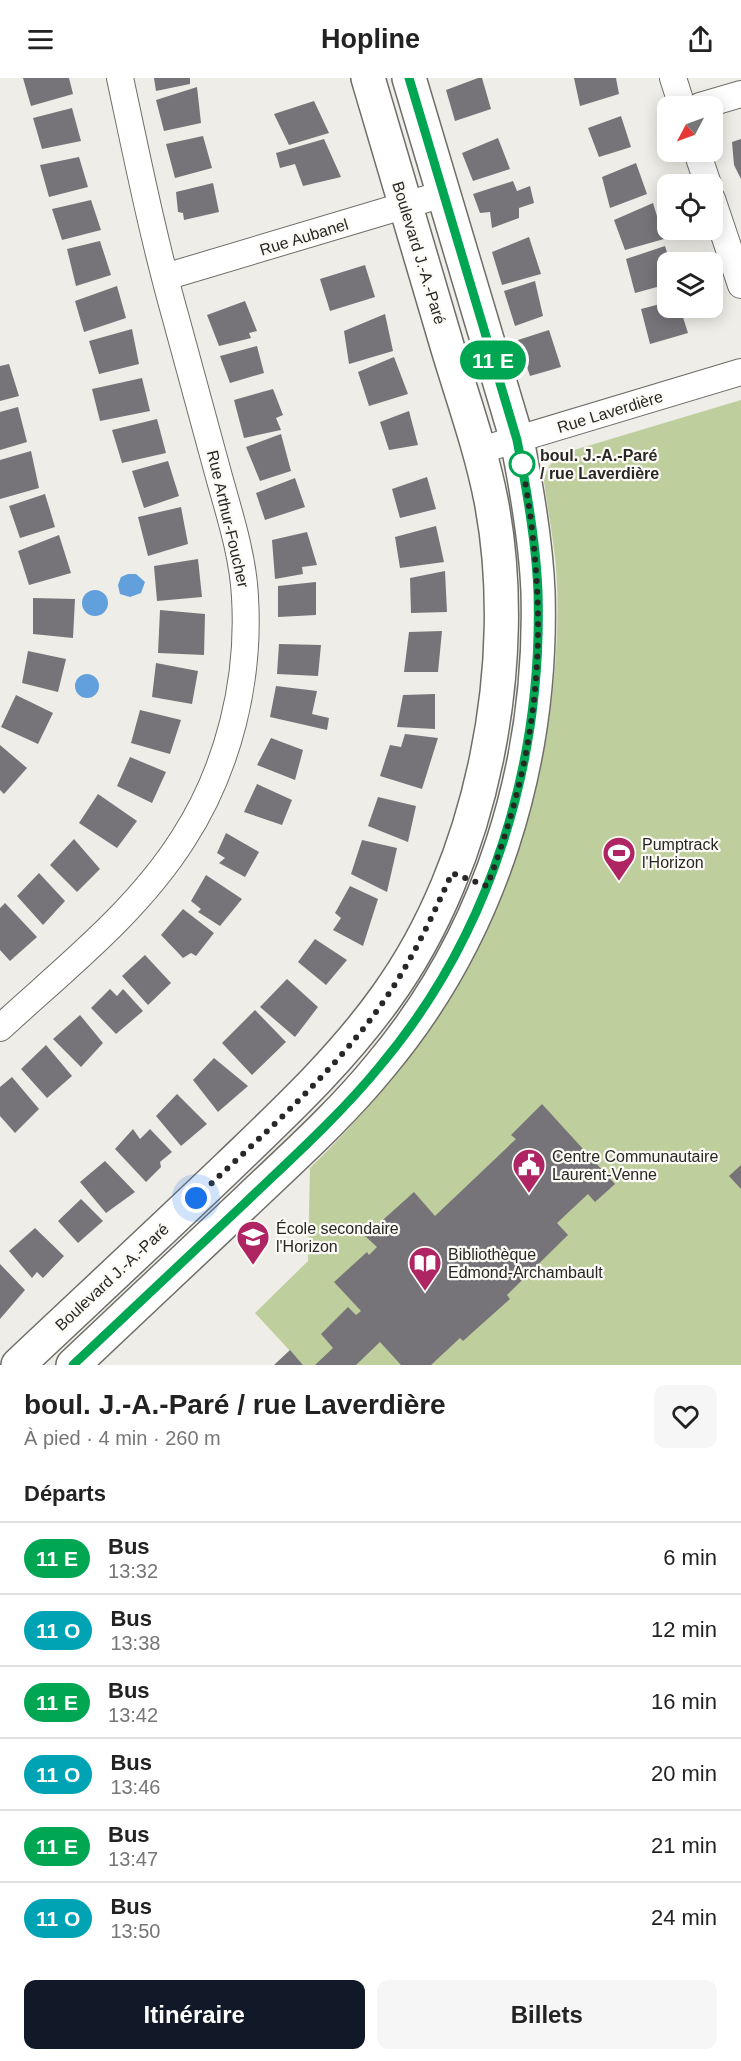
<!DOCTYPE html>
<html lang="fr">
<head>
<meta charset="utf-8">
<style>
  body { margin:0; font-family:Helvetica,sans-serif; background:#f6f6f6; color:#222; height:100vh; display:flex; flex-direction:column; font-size:22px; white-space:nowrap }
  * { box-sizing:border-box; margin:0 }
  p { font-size:20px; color:#767676 }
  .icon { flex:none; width:33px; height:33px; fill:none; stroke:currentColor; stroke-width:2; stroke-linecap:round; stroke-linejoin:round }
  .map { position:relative; height:1287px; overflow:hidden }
  .side { display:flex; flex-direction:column; background:#fff; flex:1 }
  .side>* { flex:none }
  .badge { padding:0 12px; border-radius:20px; font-size:21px; line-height:39px }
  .needle { width:39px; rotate:229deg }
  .fabs { position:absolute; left:657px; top:18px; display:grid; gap:12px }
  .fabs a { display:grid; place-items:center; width:66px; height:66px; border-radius:12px; background:#fff; box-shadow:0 3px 15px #0003; font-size:30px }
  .you { position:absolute; width:30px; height:30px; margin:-15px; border:4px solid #fff; border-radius:50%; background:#1a73e8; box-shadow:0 0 0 9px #1a73e833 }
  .map>.badge { position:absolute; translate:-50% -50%; box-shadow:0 0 0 3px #fff }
  h2 { padding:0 24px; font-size:22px; line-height:54px }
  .round { display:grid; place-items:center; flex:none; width:63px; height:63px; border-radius:12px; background:#f6f6f6 }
  .overview { display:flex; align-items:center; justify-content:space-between; height:102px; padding:0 24px }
  h1 { font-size:28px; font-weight:600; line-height:45px }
  .button { display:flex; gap:12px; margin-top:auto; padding:12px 24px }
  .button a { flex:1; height:69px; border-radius:12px; background:#111827; color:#fff; font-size:24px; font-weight:600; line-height:69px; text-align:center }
  .button a+a { background:#f6f6f6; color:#222 }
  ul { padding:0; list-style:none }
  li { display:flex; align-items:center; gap:18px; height:72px; padding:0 24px; border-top:2px solid #e0e0e0 }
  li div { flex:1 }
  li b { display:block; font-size:22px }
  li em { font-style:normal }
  li .badge { min-width:66px; font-weight:700; text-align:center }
  header { display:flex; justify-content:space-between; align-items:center; height:78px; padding:0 24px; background:#fff; font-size:27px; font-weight:600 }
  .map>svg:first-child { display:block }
</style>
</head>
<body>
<header><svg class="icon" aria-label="menu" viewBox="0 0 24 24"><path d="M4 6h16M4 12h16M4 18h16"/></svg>Hopline<svg class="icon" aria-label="share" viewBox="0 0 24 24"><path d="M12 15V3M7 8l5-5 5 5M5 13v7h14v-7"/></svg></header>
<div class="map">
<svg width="741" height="1287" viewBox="0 0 741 1287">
  <rect width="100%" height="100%" fill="#efede7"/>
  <!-- green -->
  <path fill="#bfce9d" d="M741 322V1287H303L255 1235 308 1183 310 1090C455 949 539 792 555 589 558 551 559 508 554 471 551 448 547 426 544 403 547 389 551 383 564 375Z"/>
  <!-- water -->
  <path fill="#61a0dd" d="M128 496H136L145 504 141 515 130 519 120 516 118 507 121 499Z
    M82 525a13 13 0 1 1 26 0a13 13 0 1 1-26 0Z
    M75 608a12 12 0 1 1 24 0a12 12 0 1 1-24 0Z"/>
  <!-- building -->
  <path fill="#767479" d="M23 0H69L73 16 31 28Z
    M154 0H190V6L156 13Z
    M478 0H482L491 31 455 43 446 12Z
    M574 0H616L619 16 580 28Z
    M197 9 201 45 164 53 156 22Z
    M314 23 329 55 289 67 274 36Z
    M72 30 81 63 42 71 33 40Z
    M621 38 631 69 599 79 588 50Z
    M203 58 212 90 175 100 166 66Z
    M498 60 510 91 473 103 462 75Z
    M324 61 341 99 303 108 295 86 280 90 276 75Z
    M741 61V101L734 87 732 64Z
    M79 79 88 109 49 119 40 87Z
    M636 85 647 116 610 130 602 99Z
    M513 103 517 113 530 108 534 125 519 130V140L492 150 490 134 480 135 473 116Z
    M213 105 219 134 184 142 183 135 178 134 176 114Z
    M91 122 101 152 62 162 52 131Z
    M653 125 664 161 625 172 614 142Z
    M529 159 541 196 502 207 492 174Z
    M100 163 111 197 76 208 67 171Z
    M665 168 670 184H668V206L635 215 626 181Z
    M365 187 375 219 330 233 320 201Z
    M535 203 543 238 515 248 504 213Z
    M117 208 126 240 84 254 75 223Z
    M245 223 257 253 249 255 251 260 219 268 207 237Z
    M668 224V230H680L688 255 650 266 641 231Z
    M385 236 393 273 349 286 344 253Z
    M132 251 139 286 99 296 89 263Z
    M549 252 561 289 530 298 518 262Z
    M257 268 264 295 230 305 220 278Z
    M394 279 408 316 369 328 358 294Z
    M9 286 19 318 0 323V288Z
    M142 300 150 333 100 343 92 311Z
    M273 311 283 337 276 340 281 352 244 360 234 322Z
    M18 329 27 364 0 372V334Z
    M409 333 418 367 389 372 380 344Z
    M157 341 166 375 122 385 112 352Z
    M281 356 291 393 260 403 246 369Z
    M31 373 39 410 0 421V382Z
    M168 383 179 418 144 430 132 393Z
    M427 399 436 431 400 440 392 411Z
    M295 400 305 429 265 442 256 415Z
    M45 416 55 449 20 460 9 428Z
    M181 429 188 466 148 478 138 439Z
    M436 448 444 484 400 490 395 459Z
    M307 454 317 487 302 489 303 496 275 501 272 462Z
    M59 457 71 495 29 507 18 473Z
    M198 481 202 519 157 523 154 488Z
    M445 493 447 534 411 535 410 500Z
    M316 504V537L278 539V508Z
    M33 520 75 521 73 560 33 556Z
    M160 532 205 536 204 577 158 575Z
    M442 553 438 594H404L409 554Z
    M279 566 321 567 318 598 277 596Z
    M28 573 66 581 58 614 22 605Z
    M156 585 198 593 192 626 152 619Z
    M276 608 317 613 312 636 329 640 327 652 270 639Z
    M435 616V651L397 649 403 617Z
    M16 617 53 635 38 666 1 649Z
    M140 632 181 642 170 676 131 665Z
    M405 656 438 660 422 711 380 698 390 667 401 669Z
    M271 660 303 672 295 702 257 687Z
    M0 667 27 690 4 716 0 712Z
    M130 679 166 694 152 725 117 708Z
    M257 706 292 722 282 747 244 734Z
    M98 716 137 743 117 770 79 745Z
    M378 719 416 728 408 764 368 748Z
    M226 755 259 774 245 799 219 785 225 780 217 775Z
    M74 761 100 791 77 814 50 787Z
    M362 762 397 770 387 814 351 796Z
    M39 795 65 823 43 847 17 818Z
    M206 797 242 821 220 848 198 834 201 831 191 823Z
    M350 808 378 821 363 868 333 852 341 840 335 835Z
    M5 825 37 859 10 883 0 872V830Z
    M183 831 214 855 196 878 191 875 183 880 161 857Z
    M315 861 347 882 326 907 298 884Z
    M145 877 171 905 148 927 122 898Z
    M287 901 318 929 295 959 260 929Z
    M110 911 117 918 123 911 143 933 116 956 91 930Z
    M255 932 286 964 252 997 222 965Z
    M80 937 103 965 81 989 53 961Z
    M46 967 72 998 47 1020 21 991Z
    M214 980 248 1008 218 1034 193 1002Z
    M12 999 39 1031 15 1055 0 1038V1009Z
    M177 1016 207 1046 181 1068 156 1038Z
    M542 1026 615 1106 595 1124 588 1116 557 1145 568 1157 507 1217 510 1221 463 1263 460 1260 431 1287H401L380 1264 356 1287H315L333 1270 321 1256 348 1229 356 1237 361 1233 334 1204 367 1174 369 1177 377 1169 365 1158 414 1114 435 1138 516 1061 511 1057Z
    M133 1051 140 1061 150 1051 172 1074 160 1084 161 1089 146 1104 115 1071Z
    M105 1083 135 1114 106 1135 80 1104Z
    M741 1087V1111L729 1098Z
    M81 1121 103 1143 78 1165 58 1143Z
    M35 1150 64 1178 43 1200 37 1194 32 1200 9 1173Z
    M0 1186 25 1212 0 1241Z
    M290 1272 303 1287H274Z"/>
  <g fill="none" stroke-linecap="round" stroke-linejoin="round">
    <!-- street casing -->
    <g stroke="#6f6d68" stroke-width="28">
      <path id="street" d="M673 0 682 28
        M700 28 741 16
        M697 74 708 106
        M712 121 741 207
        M165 199 443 116
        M478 373 741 294
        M0 950C64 891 136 835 183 761 229 690 250 602 245 519 243 477 229 435 218 395 204 342 189 290 175 237 153 159 137 79 120 0"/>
    </g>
    <!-- secondary casing -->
    <g stroke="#6f6d68" stroke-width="36">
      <path id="secondary" d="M18 1287C88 1221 159 1155 229 1088 285 1034 341 982 386 919 483 785 522 583 491 422 481 371 463 321 448 271 421 181 394 91 368 0
        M73 1287C132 1232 190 1176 249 1121 294 1078 341 1036 380 988 491 856 543 685 538 514 536 463 527 412 517 362L409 0"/>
    </g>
    <!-- street -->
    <use href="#street" stroke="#fff" stroke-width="26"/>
    <!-- secondary -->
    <use href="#secondary" stroke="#fff" stroke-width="33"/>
  </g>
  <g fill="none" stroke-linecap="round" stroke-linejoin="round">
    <!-- line casing -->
    <g stroke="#fff" stroke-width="14">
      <path id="line" d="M73 1287C130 1233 187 1179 245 1125 291 1081 340 1037 380 988 491 856 543 685 538 514 536 463 527 412 517 362L409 0"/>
    </g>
    <!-- line -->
    <use href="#line" stroke="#00a651" stroke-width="9"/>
    <!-- walk -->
    <path stroke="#282725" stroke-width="6" stroke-dasharray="0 10.8" d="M196 1120C263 1056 336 994 388 917 414 878 433 837 452 795L487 808C543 663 550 539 522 386"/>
  </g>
  <!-- icons -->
  <defs>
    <g id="stadium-pin" transform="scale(1.725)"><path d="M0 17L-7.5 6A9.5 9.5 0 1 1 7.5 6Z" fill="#af2463" stroke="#fcfaf5"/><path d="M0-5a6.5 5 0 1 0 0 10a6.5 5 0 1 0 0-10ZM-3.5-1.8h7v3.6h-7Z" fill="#fff"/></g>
    <g id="civic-pin" transform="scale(1.725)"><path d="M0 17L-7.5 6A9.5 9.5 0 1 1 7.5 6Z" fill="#af2463" stroke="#fcfaf5"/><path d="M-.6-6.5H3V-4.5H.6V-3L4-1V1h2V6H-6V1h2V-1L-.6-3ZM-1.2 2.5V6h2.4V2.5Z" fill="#fff"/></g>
    <g id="school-pin" transform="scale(1.725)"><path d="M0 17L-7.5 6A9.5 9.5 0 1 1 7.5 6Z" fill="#af2463" stroke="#fcfaf5"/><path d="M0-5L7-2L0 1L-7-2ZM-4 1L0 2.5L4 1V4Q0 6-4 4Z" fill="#fff"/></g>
    <g id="library-pin" transform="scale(1.725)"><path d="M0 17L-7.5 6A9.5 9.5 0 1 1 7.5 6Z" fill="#af2463" stroke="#fcfaf5"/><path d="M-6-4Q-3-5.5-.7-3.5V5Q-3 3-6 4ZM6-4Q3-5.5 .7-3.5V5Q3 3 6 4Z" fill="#fff"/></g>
  </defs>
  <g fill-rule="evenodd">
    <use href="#stadium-pin" x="619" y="775"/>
    <use href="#civic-pin" x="529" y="1087"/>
    <use href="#school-pin" x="253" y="1159"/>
    <use href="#library-pin" x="425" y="1185"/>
  </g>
  <!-- markers -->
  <circle fill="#fff" stroke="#00a651" stroke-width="3" cx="522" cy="386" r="12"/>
  <g text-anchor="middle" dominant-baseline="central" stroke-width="4.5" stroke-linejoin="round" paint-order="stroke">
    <!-- street labels -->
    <g font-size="16" fill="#282725" stroke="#fcfaf5">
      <text transform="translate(304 159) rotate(-17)">Rue Aubanel</text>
      <text transform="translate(419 175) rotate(73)">Boulevard J.-A.-Paré</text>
      <text transform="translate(610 334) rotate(-17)">Rue Laverdière</text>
      <text transform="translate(228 441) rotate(77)">Rue Arthur-Foucher</text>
      <text transform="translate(112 1199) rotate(-43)">Boulevard J.-A.-Paré</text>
    </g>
    <!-- stop labels -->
    <g font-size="16" font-weight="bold" fill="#282725" stroke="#fcfaf5" text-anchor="start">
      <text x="540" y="377">boul. J.-A.-Paré<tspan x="540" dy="18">/ rue Laverdière</tspan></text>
    </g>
    <!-- poi labels -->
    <g font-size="16" fill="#282725" stroke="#fcfaf5" text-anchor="start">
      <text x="642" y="766">Pumptrack<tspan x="642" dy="18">l'Horizon</tspan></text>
      <text x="552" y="1078">Centre Communautaire<tspan x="552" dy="18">Laurent-Venne</tspan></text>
      <text x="276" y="1150">École secondaire<tspan x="276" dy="18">l'Horizon</tspan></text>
      <text x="448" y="1176">Bibliothèque<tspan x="448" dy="18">Edmond-Archambault</tspan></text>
    </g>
  </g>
</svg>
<div class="fabs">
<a><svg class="needle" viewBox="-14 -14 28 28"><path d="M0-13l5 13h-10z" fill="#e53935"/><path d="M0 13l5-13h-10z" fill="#767676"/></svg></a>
<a><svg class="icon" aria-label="locate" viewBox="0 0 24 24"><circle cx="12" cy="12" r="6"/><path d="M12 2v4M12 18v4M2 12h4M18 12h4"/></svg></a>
<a><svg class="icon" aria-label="layers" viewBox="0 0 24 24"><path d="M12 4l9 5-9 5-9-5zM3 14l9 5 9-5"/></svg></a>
</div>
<div class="you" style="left:196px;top:1120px"></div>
<b class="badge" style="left:493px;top:282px;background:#00a651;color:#fff">11 E</b>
</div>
<section class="side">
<div class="overview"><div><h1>boul. J.-A.-Paré / rue Laverdière</h1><p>À pied · 4 min · 260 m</p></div><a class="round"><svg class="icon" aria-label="heart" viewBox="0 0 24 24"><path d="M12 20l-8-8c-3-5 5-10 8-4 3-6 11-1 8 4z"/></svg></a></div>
<h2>Départs</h2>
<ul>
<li><span class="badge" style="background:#00a651;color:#fff">11 E</span><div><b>Bus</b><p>13:32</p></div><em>6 min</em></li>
<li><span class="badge" style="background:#00a3b4;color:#fff">11 O</span><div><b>Bus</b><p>13:38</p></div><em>12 min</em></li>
<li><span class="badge" style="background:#00a651;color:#fff">11 E</span><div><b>Bus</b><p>13:42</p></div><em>16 min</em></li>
<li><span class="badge" style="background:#00a3b4;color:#fff">11 O</span><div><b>Bus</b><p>13:46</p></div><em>20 min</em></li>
<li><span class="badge" style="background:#00a651;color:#fff">11 E</span><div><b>Bus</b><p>13:47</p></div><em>21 min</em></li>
<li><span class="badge" style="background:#00a3b4;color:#fff">11 O</span><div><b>Bus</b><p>13:50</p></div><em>24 min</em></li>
</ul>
<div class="button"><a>Itinéraire</a><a>Billets</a></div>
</section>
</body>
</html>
